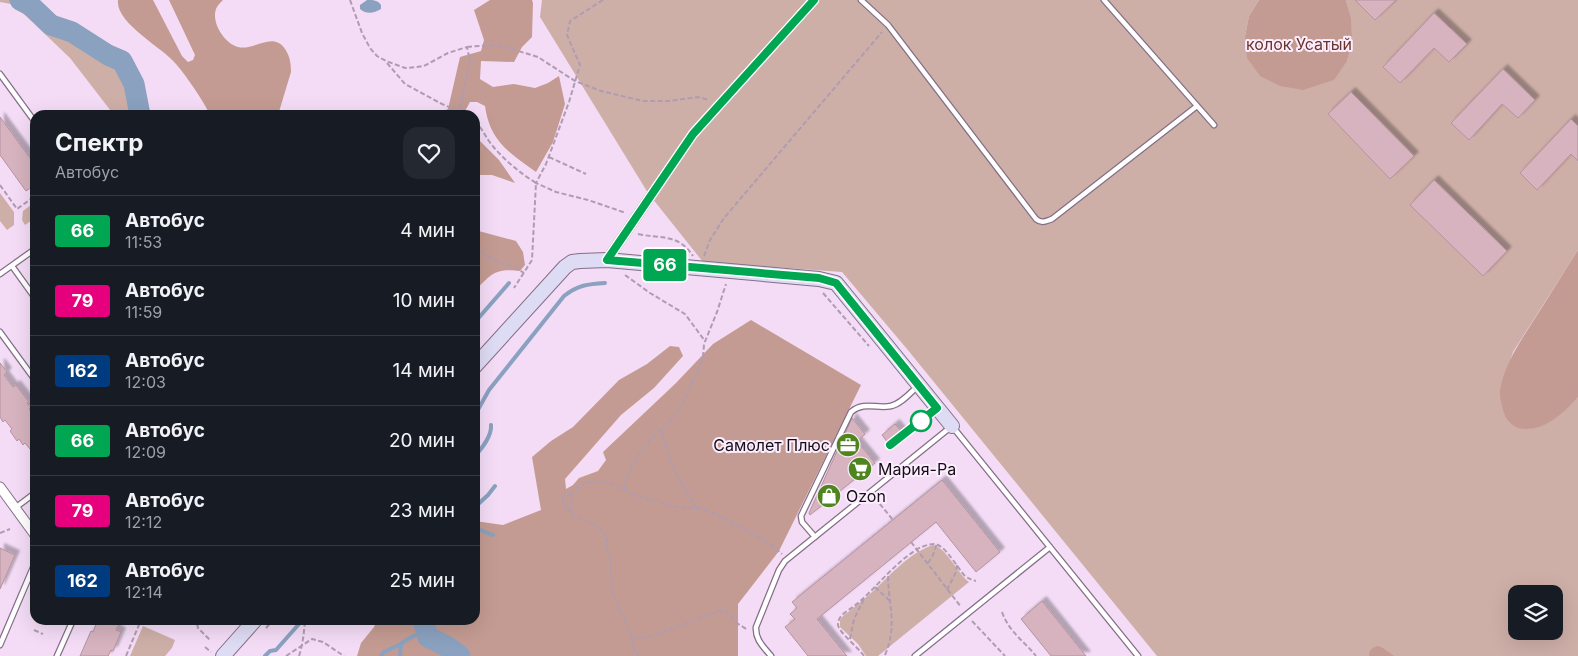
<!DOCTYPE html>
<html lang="ru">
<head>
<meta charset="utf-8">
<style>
  body { margin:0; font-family:Inter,sans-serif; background:#242831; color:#f1f3f6; height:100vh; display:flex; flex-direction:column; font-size:19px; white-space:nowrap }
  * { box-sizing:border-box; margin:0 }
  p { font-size:16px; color:#9ea1a6 }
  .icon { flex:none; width:28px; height:28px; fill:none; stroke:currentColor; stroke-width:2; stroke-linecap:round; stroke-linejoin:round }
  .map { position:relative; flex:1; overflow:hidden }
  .details { position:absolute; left:30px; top:110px; width:450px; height:515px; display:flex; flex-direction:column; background:#171b24; border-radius:15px; box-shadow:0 5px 20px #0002 }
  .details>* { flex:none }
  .badge { padding:0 10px; border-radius:4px; font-size:18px; line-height:32px }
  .controls { position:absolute; left:1508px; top:585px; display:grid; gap:10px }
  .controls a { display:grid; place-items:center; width:55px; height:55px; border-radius:10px; background:#171b24; box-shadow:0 5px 20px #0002; font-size:25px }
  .map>.badge { position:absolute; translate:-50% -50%; box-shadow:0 0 0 2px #fff }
  .round { display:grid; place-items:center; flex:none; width:52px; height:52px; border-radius:15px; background:#242831 }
  .headline { display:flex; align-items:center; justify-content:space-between; height:85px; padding:0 25px }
  h1 { font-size:24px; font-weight:700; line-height:38px }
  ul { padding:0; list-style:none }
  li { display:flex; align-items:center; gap:15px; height:70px; padding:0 25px; border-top:1px solid #363941 }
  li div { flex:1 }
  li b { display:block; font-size:19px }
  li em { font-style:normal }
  li .badge { min-width:55px; font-weight:700; text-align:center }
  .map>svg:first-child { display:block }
</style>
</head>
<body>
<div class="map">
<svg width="1578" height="656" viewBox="0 0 1578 656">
  <defs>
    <filter id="shadow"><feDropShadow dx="4.5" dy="-4.5" stdDeviation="1" flood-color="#0004"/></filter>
  </defs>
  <rect width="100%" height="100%" fill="#f4dcf6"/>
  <!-- green -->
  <path fill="#ceafa8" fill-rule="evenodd" d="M0 0H35L82 35 123 58 136 79 145 115H114L70 58 26 16 11 4 0 2Z
    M542 0H1259L1249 16 1245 36 1347 61C1353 38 1352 23 1346 0H1578V250L1513 352 1500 393 1528 429C1548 424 1564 413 1578 397V656H1157L907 349 842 272 703 262 648 193 540 17ZM1516 594H1554V631H1516Z
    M0 193 14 212V225L7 230 0 221Z
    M35 202V218L25 225 22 220 23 211Z
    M933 545C946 547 958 574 969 582L878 656H866L858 644 840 627V620L843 616C853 608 862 601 871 593 891 575 907 554 933 545Z
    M143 626 175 640 172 648 165 656H130Z"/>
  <!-- forest -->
  <path fill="#c49b92" d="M118 0H153L182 56 188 62 193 60 195 55 169 0H223C220 3 217 6 216 9 211 23 225 44 238 47 254 51 273 31 285 49 290 56 291 64 291 72L278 115H210C203 100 187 77 176 64 163 48 115 23 118 0Z
    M490 0H532L533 3 532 37 522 47 514 62 481 61 480 79 493 87 514 84 535 88 548 83 559 76 565 104 553 142 536 172C510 153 490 142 485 106L477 102H470L465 111 466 115H432L448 109 460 57 481 51 484 40 474 10Z
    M1259 0H1346L1351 19 1352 43 1347 61 1334 80 1303 90 1280 86 1260 76 1247 58 1245 36 1249 16Z
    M475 134 478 139 499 160 515 183 492 175H475Z
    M475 230 516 241 523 252 525 265 520 271C495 268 491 274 475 291Z
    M1578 250V397C1566 411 1547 429 1527 429 1517 430 1507 423 1504 413 1502 406 1499 397 1500 390 1505 362 1522 339 1537 315 1551 293 1564 272 1578 250Z
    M751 320 861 385 779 551 738 604V656H357L361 643 374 627 377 620H475V521L503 525 541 510 532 457 551 441 573 427 619 380 647 364 670 346 679 347 683 356 654 388 621 415 565 479 566 489 573 485 579 478 598 471 606 460 603 452 676 383 713 344Z
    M1378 646 1383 648 1394 656H1369C1369 650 1372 647 1378 646Z"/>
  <!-- water -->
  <path fill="#8aa1bf" d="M367 0C374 0 377 0 381 5V9C374 13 367 15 360 9V5Z"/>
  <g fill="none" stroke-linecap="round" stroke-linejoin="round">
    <!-- stream -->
    <path stroke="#8aa1bf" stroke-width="4" d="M475 322 509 283
      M475 415 489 390 564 296C578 285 588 284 605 283
      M475 456C482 448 492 436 491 425
      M475 507 488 495 495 486
      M475 528 493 535
      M437 641 440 651 446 656
      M265 656 270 651 276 650 299 624V620
      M381 656 384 652 401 644
      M400 656 401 644C408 637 419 636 425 628"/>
    <!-- river -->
    <path stroke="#8aa1bf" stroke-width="21" d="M20 0 30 5 51 25 72 32 108 55 122 61 134 84 140 115
      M423 620 428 637 448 647 460 656"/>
  </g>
  <!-- building -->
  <path fill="#d6b3be" stroke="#b5939e" filter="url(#shadow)" d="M1355 0H1396L1375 20Z
    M1434 13 1467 44 1449 62 1434 48 1400 83 1383 67Z
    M1503 69 1535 100 1518 118 1502 104 1469 140 1451 123Z
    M1351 92 1414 156 1390 179 1328 114Z
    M0 117 35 165V185L26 191 0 155Z
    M1571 119 1578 126V161L1571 154 1537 190 1520 173Z
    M1434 180 1507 251 1483 276 1410 205Z
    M0 363 7 372 4 375 13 387 16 385 29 402 27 403 31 408 29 409 35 416V453L34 454 25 443 23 445 19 439 17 441 10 431 12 429 5 420 3 422 0 417Z
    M852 418 865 434 857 441 875 463 810 515 809 513Z
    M895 424 902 432 888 443 882 435Z
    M942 480 1000 552 976 572 936 522 817 619 847 656H808L785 627 795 619 790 614 797 608 792 602Z
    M0 548 15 555 0 589Z
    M1042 601 1086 656H1051L1021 619Z
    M98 620H121L116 630 121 632 113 651 111 650 108 656H80L91 631 93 632Z"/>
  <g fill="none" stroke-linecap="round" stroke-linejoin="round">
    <!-- lane casing -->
    <g stroke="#836f86" stroke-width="7">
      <path id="lane" d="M861 0 888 25 1036 219C1042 224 1046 221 1052 219L1197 106
        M1104 0 1214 125
        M0 74 35 122
        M12 266 35 298
        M0 274 35 249
        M0 332 35 380
        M890 445 936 409
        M15 508 35 493
        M815 537 802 522 801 516 851 412C864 401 877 409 891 406 901 404 910 393 918 386
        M0 645 35 563
        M57 656 73 620
        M771 656C764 647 755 640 756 627L779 570 785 561 952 426 1138 656
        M915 656 1050 547"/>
    </g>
    <!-- street casing -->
    <g stroke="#836f86" stroke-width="11">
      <path id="street" d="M607 260 693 134 814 0
        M0 487 35 535"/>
    </g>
    <!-- secondary casing -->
    <g stroke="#836f86" stroke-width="16">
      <path id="secondary" d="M475 366 565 267 572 262 580 261 607 260 819 279 836 283 952 426
        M223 656 255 620"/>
    </g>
    <!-- path -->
    <path stroke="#af9cb1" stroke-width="2" stroke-dasharray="5 2.5" stroke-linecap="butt" d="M350 0 362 33 370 48 377 56 386 61 405 68 417 67 424 66 448 53 467 47 470 61 460 108 466 115
      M603 0 570 21 567 35 580 65 569 102 546 164 536 183 556 192 588 200 626 213
      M467 47 490 45 505 47 538 57 575 81 601 91 643 101H669L698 97 709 100
      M387 63 405 84 442 104 463 113
      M475 121C482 128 485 136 491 144 503 159 520 173 536 183L532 260 514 288
      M549 157 586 174
      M0 185 17 209 35 196
      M638 234C660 239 678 233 693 256
      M475 246 490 258 516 268 524 273
      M704 256 710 240 724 218 882 32
      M625 275 650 293 685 314 705 341
      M823 293 869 346
      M661 429C669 461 678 481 697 508
      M623 490 633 463 650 440 672 419 684 401 703 359 704 344 717 312 726 284
      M570 495 581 485 588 482H607L642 498 678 507 697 508 715 514 768 542 782 554
      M875 498 893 520
      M570 512 572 500 570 495H564L562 499C565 506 570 513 576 517 587 524 603 524 607 539 607 542 606 543 607 546 607 550 609 554 610 557 612 569 610 581 613 592 617 607 626 621 631 635 634 643 632 650 639 656
      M0 533 10 529
      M911 542 961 607
      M928 563 933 555 937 543
      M875 587 890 601
      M947 590 956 572 957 565
      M1002 612C1009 632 1023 640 1036 656
      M187 620 197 624 201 620
      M972 621 1005 656
      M197 624 198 628 210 640
      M266 628 273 620
      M34 630 43 634
      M633 639 654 635 723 610 727 612 735 622 748 630
      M850 639 854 619 864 599
      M205 647 211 652
      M885 655C898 624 888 605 888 574
      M126 656 141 620
      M286 656 312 639 323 642 344 656
      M299 656C303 644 304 632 305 620
      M864 656C859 648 837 631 838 624 838 616 847 611 853 607 875 590 892 565 916 550 920 547 929 544 934 544 945 544 958 569 965 576 969 579 972 580 976 581"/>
    <!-- lane -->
    <use href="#lane" stroke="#fff" stroke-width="4.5"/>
    <!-- street -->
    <use href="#street" stroke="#fff" stroke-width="9"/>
    <!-- secondary -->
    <use href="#secondary" stroke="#dedbf4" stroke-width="14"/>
  </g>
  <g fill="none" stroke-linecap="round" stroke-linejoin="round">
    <!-- line casing -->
    <g stroke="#fff" stroke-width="11">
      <path id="line" d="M814 0 693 134 607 260 819 278 836 283 937 408 890 445"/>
    </g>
    <!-- line -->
    <use href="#line" stroke="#00a651" stroke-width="8"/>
  </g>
  <!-- icons -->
  <defs>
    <g id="office-disc" transform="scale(1.25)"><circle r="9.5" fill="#4e851e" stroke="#fbedfd"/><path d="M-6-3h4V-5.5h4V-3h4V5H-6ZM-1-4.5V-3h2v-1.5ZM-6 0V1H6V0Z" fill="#fff"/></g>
    <g id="supermarket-disc" transform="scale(1.25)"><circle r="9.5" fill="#4e851e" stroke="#fbedfd"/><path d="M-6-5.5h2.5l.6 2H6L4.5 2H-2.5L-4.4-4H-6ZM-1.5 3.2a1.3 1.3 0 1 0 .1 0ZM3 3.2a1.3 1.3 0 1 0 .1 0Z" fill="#fff"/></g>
    <g id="shop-disc" transform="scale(1.25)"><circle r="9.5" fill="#4e851e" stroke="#fbedfd"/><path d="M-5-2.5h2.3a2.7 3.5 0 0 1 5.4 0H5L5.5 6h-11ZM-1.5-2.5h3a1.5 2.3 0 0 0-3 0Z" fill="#fff"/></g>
  </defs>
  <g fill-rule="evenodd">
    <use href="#office-disc" x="848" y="445"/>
    <use href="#supermarket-disc" x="860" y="469"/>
    <use href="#shop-disc" x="829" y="496"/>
  </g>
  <!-- markers -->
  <circle fill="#fff" stroke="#00a651" stroke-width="2.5" cx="921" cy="421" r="10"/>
  <g text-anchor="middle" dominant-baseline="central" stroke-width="4" stroke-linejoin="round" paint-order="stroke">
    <!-- park labels -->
    <g font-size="16" fill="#6a332a" stroke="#fbedfd">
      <text x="1299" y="44">колок Усатый</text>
    </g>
    <!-- poi labels -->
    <g font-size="16" fill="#160e17" stroke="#fbedfd" text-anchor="start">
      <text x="830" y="445" text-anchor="end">Самолет Плюс</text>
      <text x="878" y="469">Мария-Ра</text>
      <text x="846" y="496">Ozon</text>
    </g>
  </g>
</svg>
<div class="controls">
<a><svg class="icon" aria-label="layers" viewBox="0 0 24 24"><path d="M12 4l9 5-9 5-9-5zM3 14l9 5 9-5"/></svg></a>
</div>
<b class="badge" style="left:665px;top:265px;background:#00a651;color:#fff">66</b>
<section class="details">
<div class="headline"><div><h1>Спектр</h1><p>Автобус</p></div><a class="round"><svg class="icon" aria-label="heart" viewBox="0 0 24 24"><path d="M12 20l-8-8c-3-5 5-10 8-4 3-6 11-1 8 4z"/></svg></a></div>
<ul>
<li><span class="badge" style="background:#00a651;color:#fff">66</span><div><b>Автобус</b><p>11:53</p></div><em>4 мин</em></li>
<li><span class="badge" style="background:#e6007e;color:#fff">79</span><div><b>Автобус</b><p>11:59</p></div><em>10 мин</em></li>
<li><span class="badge" style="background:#003b80;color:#fff">162</span><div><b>Автобус</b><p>12:03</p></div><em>14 мин</em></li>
<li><span class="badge" style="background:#00a651;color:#fff">66</span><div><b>Автобус</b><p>12:09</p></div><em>20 мин</em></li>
<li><span class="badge" style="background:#e6007e;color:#fff">79</span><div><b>Автобус</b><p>12:12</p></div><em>23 мин</em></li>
<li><span class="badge" style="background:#003b80;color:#fff">162</span><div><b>Автобус</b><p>12:14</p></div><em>25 мин</em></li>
</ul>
</section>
</div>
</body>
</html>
